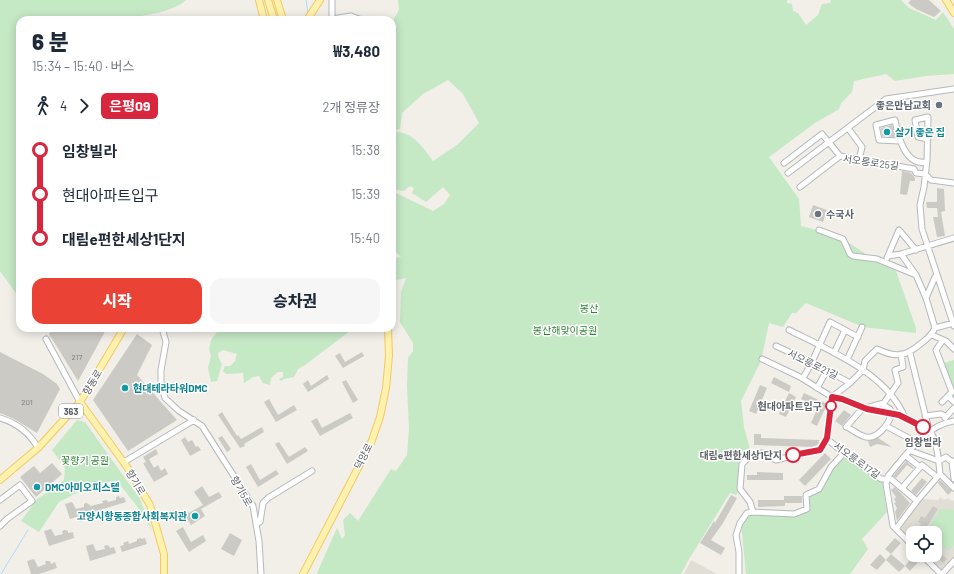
<!DOCTYPE html>
<html lang="ko">
<head>
<meta charset="utf-8">
<style>
  body { margin:0; font-family:Barlow,"Noto Sans KR",sans-serif; background:#f6f6f7; color:#1f2937; height:100vh; display:flex; flex-direction:column; font-size:15px; white-space:nowrap }
  * { box-sizing:border-box; margin:0 }
  p { font-size:13px; color:#747a83 }
  .icon { flex:none; width:22px; height:22px; fill:none; stroke:currentColor; stroke-width:2; stroke-linecap:round; stroke-linejoin:round }
  .map { position:relative; flex:1; overflow:hidden }
  .side { position:absolute; left:16px; top:16px; width:380px; height:316px; display:flex; flex-direction:column; background:#fff; border-radius:12px; box-shadow:0 2px 10px #0003 }
  .side>* { flex:none }
  .badge { padding:0 8px; border-radius:6px; font-size:14px; line-height:26px }
  .buttons { position:absolute; left:906px; top:526px; display:grid; gap:8px }
  .buttons a { display:grid; place-items:center; width:36px; height:36px; border-radius:8px; background:#fff; box-shadow:0 2px 10px #0003; font-size:20px }
  .map>.badge { position:absolute; translate:-50% -50%; box-shadow:0 0 0 2px #fff }
  .legs { display:flex; align-items:center; gap:6px; height:44px; padding:0 16px; font-size:13px }
  .legs p { margin-inline-start:auto }
  .overview { display:flex; align-items:center; justify-content:space-between; height:68px; padding:0 16px }
  h1 { font-size:22px; font-weight:800; line-height:30px }
  .cta { display:flex; gap:8px; margin-top:auto; padding:8px 16px }
  .cta a { flex:1; height:46px; border-radius:12px; background:#ea4335; color:#fff; font-size:16px; font-weight:800; line-height:46px; text-align:center }
  .cta a+a { background:#f6f6f7; color:#1f2937 }
  ul { padding:0 16px; list-style:none }
  li { display:flex; align-items:center; gap:14px; height:44px; font-size:15px }
  li i { display:grid; place-items:center; width:6px; height:100%; margin:0 5px; background:currentColor }
  li i::after { content:''; width:10px; height:10px; margin:-5px; border:3px solid; border-radius:50%; background:#fff }
  li p { margin-inline-start:auto }
  li:first-child i { background:linear-gradient(#0000 50%,currentColor 0) }
  li:last-child i { background:linear-gradient(currentColor 50%,#0000 0) }
  .map>svg:first-child { display:block }
</style>
</head>
<body>
<div class="map">
<svg width="954" height="574" viewBox="0 0 954 574">
  <rect width="100%" height="100%" fill="#f1efe8"/>
  <!-- education -->
  <path fill="#e1ded6" d="M940 497 944 500 948 498 952 501 954 500V557L942 570 927 555H935V533H913V541L900 529 920 501 923 499 938 500Z
    M691 560 717 574H684Z"/>
  <!-- green -->
  <path fill="#c5e8c5" d="M0 0H186C159 25 57 20 20 20V299L0 271Z
    M398 0H787V3L792 4 793 11 798 13 806 25 818 15 822 4 830 3 831 0H901L909 8 936 20 943 12 954 29V74L925 76 895 81 886 74 854 81 852 92 841 103 839 109 815 123 769 157 799 199 801 226 839 236 876 261 896 271 916 328V333L863 327 806 303 796 313H792L783 327 769 323 761 361 741 401 744 427 751 453 740 465 739 491 736 495 730 493 689 559 681 574H319L317 573 337 528 342 539 345 535 343 520 350 513 358 521 391 469 396 471 407 455 409 429 407 386 408 358 413 351V343L400 322 401 292 406 278 392 281V259L401 257 392 248V191L433 211 444 204 450 195 443 187 426 202 412 193 414 188 410 186 404 191 393 189 396 183 392 180V132C411 130 423 147 433 161L457 145 479 123 463 94 448 80 423 94 402 113 400 129 392 131V22L399 10Z
    M220 328H350V331L305 365 298 369 294 377 284 379 281 381 279 379 283 377V372H278L271 378 270 385 263 383 259 376 253 377 244 383 243 373 226 374 223 371 225 366H230L235 361 237 354 223 350 218 353 219 359 222 364 217 381 211 382 208 368 211 356 209 349 211 340Z
    M954 360V401L943 363Z
    M77 420 85 422 140 499 152 530 136 505 117 481 96 483 59 502 39 532 21 521 36 500 64 480 65 468 52 450Z
    M845 455 882 481 887 512 862 539 868 549 850 574H746L741 523 748 515 753 512 794 514 807 509 809 498 820 490 832 470Z
    M940 509 954 510V545L948 551 935 540V533H928L926 531Z"/>
  <g fill="none" stroke-linecap="round" stroke-linejoin="round">
    <!-- stream -->
    <path stroke="#aadaff" stroke-width="1" d="M306 0 308 13
      M1 574 28 530"/>
  </g>
  <!-- building -->
  <path fill="#cccac5" d="M911 0H929L941 11 934 17 916 9 908 3Z
    M892 125 895 137 882 136 881 128Z
    M902 171 911 173 915 178V181H910L907 195 900 194Z
    M937 188 944 189 945 211 941 212 945 236 937 237 933 217H938L937 208H927L926 202H937Z
    M813 205 827 210 823 222 809 217Z
    M52 328H107L78 381 49 334Z
    M137 334 152 345 137 375 177 420 128 451 93 400Z
    M0 352 43 374 57 384 60 389 37 433 14 419 0 413Z
    M362 352 364 356 343 368 335 356 340 353 345 362Z
    M327 375 329 379 308 392 303 384 308 380 311 386Z
    M774 377 791 386 789 392 771 383Z
    M346 380 358 400 353 403 342 382Z
    M760 385 767 388 756 414 749 411Z
    M789 393 796 397 786 417 779 414Z
    M804 393 827 404 817 426 811 423 818 407 801 399Z
    M269 399 278 415 294 405 297 410 276 422 264 402Z
    M844 410 851 415 842 426 835 421Z
    M222 412 237 436 238 435 241 439 262 427 264 432 244 444 245 446 240 448 218 415Z
    M350 413 353 418 320 436 311 421 317 418 322 428Z
    M754 434H761V438L819 440V444L813 447 754 445Z
    M222 436 231 449 227 452 218 438Z
    M185 437 188 442 192 440 196 447 198 446 201 450 190 456 181 440Z
    M878 438 892 447 877 444 870 447 868 441Z
    M279 442 289 457 305 447 308 451 287 464 275 444Z
    M156 449 158 454 149 459 154 468 158 465 161 471 165 468 168 474 154 482 143 463 146 462 143 457Z
    M825 453 831 459 805 486 799 480Z
    M906 461 914 468 913 469 907 465 896 478 893 476Z
    M52 463 62 474 36 497 20 477 34 466 40 473Z
    M251 464 260 480 276 470 279 474 258 487 246 467Z
    M757 472 783 473V480H747V475H757Z
    M922 478 927 482 916 495 911 491Z
    M940 480 952 491 948 495 938 483Z
    M202 486 209 497 219 492 222 497 201 509 205 516 191 525 185 515 203 505 194 492Z
    M895 487 910 503 897 521 895 512 897 508 894 503 896 502 894 499 896 497 891 490Z
    M731 495 737 498 723 523 711 540 725 548 721 555 700 543 714 521 715 523Z
    M119 496 120 498 124 497 126 502 70 519 65 504 72 502 76 509 84 507V504L86 503 89 504 90 506 103 503 102 501 107 500 108 502 116 500V497Z
    M784 496H802V503H785V506L758 507V500H784Z
    M933 506 938 509 923 533H913V536L908 532 911 527 917 531 921 524 918 522 921 516 925 518Z
    M183 527 191 542 203 535 206 541 189 552 176 531Z
    M51 529 55 536 63 534 62 531 65 530 68 531V533L73 532 74 538 49 546 44 531Z
    M230 533 242 540 234 556 221 549Z
    M141 538V539L145 538 147 544 122 552 120 546 124 545 123 543 128 541 129 544 137 541V539Z
    M895 538 901 543 891 554 885 549Z
    M93 544 96 551 105 549 104 546 107 545 109 546 110 548 114 547 116 553 90 561 86 546Z
    M935 547 947 559 943 563 935 555Z
    M880 554 886 560 877 570 870 565Z
    M891 554 905 566 899 572 886 560Z
    M914 555 920 560 910 571 905 566Z
    M34 559 38 567 46 564 45 561H50L51 564 55 562 57 568 39 574H31L27 561Z"/>
  <g fill="none" stroke-linecap="round" stroke-linejoin="round">
    <!-- minor casing -->
    <g stroke="#b5b8bc" stroke-width="7">
      <path id="minor" d="M332 19 351 16 362 20
        M332 20V0
        M848 128 862 147 859 160
        M928 139 918 137 915 120 928 117 927 160 924 187 920 205 922 229 954 326
        M900 141 879 140 876 125 895 120C898 136 905 166 926 162
        M784 163 822 134 840 156
        M788 173 886 99 954 89
        M800 187 840 156 914 169 916 173 925 174 931 180 954 183
        M819 230 843 239 850 254 853 256 877 259 916 275
        M888 256 901 254 954 238
        M887 258 899 230 916 250
        M926 298 935 277 937 275
        M162 328 166 342 161 370V383L165 398 179 411 202 426 253 506 259 541 261 574
        M935 328 954 323
        M789 330C829 350 888 374 905 418
        M932 335 946 341 954 349
        M46 339 80 402
        M776 346 815 364 850 383
        M834 353 845 330
        M910 353 929 430
        M762 359 800 377 832 397 842 399 867 409 899 415 929 430C937 438 939 462 940 474L917 501 891 479H881L844 453 827 439
        M847 360 862 327
        M803 378 811 364 830 322 858 337
        M817 388 827 370
        M949 397 954 402
        M942 402 952 392 936 350 943 340
        M882 404 890 409 892 413C889 424 876 442 863 436 857 434 852 429 846 427L862 409 884 403C888 396 893 391 898 383L895 370 903 367 901 354
        M925 416 941 414 946 416
        M0 418C17 423 29 432 38 448
        M945 418 954 408
        M886 426 918 443
        M911 451 939 461 946 457 952 462
        M906 456 920 467
        M954 461 952 462 954 479
        M124 462 194 420
        M940 474 954 488
        M902 488 922 465 937 477
        M0 500 20 485 32 501 7 519 0 526
        M753 512 750 502 740 489 742 464 751 455 762 453 776 460 820 449 827 439 832 397 850 383 863 370 865 361 877 349C898 359 906 356 923 342 928 338 932 335 935 328L926 298 916 275 901 254
        M256 523 260 522 263 503 268 498 312 471
        M896 529 917 501
        M913 546 893 526 886 484 888 476C906 455 926 425 954 421
        M922 555 941 574
        M739 574V552L736 535 740 523 747 513 753 512 794 514 807 509 806 495 819 489 831 467 844 453
        M942 574 954 561"/>
    </g>
    <!-- major casing -->
    <g stroke="#f2c960" stroke-width="8">
      <path id="major" d="M259 0 264 20
        M268 0 274 20
        M277 0 283 20
        M946 0 954 13
        M307 20 320 0
        M80 402 127 467 150 505 164 554V574
        M0 480 38 448 80 402 124 328
        M303 574 371 443 380 417 386 388 389 356 388 328"/>
    </g>
    <!-- minor -->
    <use href="#minor" stroke="#fff" stroke-width="5"/>
    <!-- major -->
    <use href="#major" stroke="#fff2af" stroke-width="6"/>
  </g>
  <g fill="none" stroke-linecap="round" stroke-linejoin="round">
    <!-- line-1 casing -->
    <g stroke="#fff" stroke-width="9">
      <path id="line-1" d="M793 455 820 450 827 438 832 397 842 399 867 409 899 415 923 427"/>
    </g>
    <!-- line-1 -->
    <use href="#line-1" stroke="#d7263d" stroke-width="6"/>
  </g>
  <!-- markers -->
  <g fill="#6b7280" stroke="#fff" stroke-width="1.5">
    <circle cx="939" cy="105" r="4"/>
    <circle cx="818" cy="214" r="4"/>
  </g>
  <g fill="#0f9aa8" stroke="#fff" stroke-width="1.5">
    <circle cx="887" cy="132" r="4"/>
    <circle cx="125" cy="388" r="4"/>
    <circle cx="37" cy="487" r="4"/>
    <circle cx="195" cy="516" r="4"/>
  </g>
  <g fill="#fff" stroke="#d7263d" stroke-width="2">
    <circle cx="831" cy="406" r="5"/>
    <circle cx="923" cy="427" r="7"/>
    <circle cx="793" cy="455" r="7"/>
  </g>
  <g text-anchor="middle" dominant-baseline="central" stroke-width="3" stroke-linejoin="round" paint-order="stroke">
    <!-- number labels -->
    <g font-size="8" fill="#7a7d7f">
      <text x="77" y="357">217</text>
      <text x="27" y="402">201</text>
    </g>
    <!-- shield labels -->
    <rect fill="#fff" stroke="#8f9295" stroke-width="1" x="59" y="404" width="24" height="14" rx="3"/>
    <g font-size="9" font-weight="bold" fill="#5f6368">
      <text x="71" y="411">363</text>
    </g>
    <!-- worship labels -->
    <g font-size="10" font-weight="bold" fill="#5b616d" stroke="#fff" text-anchor="end">
      <text x="931" y="105">좋은만남교회</text>
      <text x="826" y="214" text-anchor="start">수국사</text>
    </g>
    <!-- culture labels -->
    <g font-size="10" font-weight="bold" fill="#0d838f" stroke="#fff" text-anchor="start">
      <text x="895" y="132">살기 좋은 집</text>
      <text x="133" y="388">현대테라타워DMC</text>
      <text x="45" y="487">DMC아미오피스텔</text>
      <text x="187" y="516" text-anchor="end">고양시향동종합사회복지관</text>
    </g>
    <!-- street labels -->
    <g font-size="10" fill="#5f6368" stroke="#fff">
      <text transform="translate(871 162) rotate(8)">서오릉로25길</text>
      <text transform="translate(813 364) rotate(26)">서오릉로21길</text>
      <text transform="translate(92 382) rotate(-59)">향동로</text>
      <text transform="translate(363 456) rotate(-63)">덕양로</text>
      <text transform="translate(857 460) rotate(36)">서오릉로17길</text>
      <text transform="translate(136 482) rotate(59)">향기로</text>
      <text transform="translate(242 491) rotate(60)">향기5로</text>
    </g>
    <!-- park labels -->
    <g font-size="10" fill="#348238" stroke="#fff">
      <text x="589" y="308">봉산</text>
      <text x="565" y="330">봉산해맞이공원</text>
      <text x="85" y="460">꽃향기 공원</text>
    </g>
    <!-- stop labels -->
    <g font-size="10" font-weight="bold" fill="#5f6368" stroke="#fff" text-anchor="end">
      <text x="822" y="406">현대아파트입구</text>
      <text x="923" y="442" text-anchor="middle">임창빌라</text>
      <text x="782" y="455">대림e편한세상1단지</text>
    </g>
  </g>
</svg>
<div class="buttons">
<a><svg class="icon" aria-label="locate" viewBox="0 0 24 24"><circle cx="12" cy="12" r="6"/><path d="M12 2v4M12 18v4M2 12h4M18 12h4"/></svg></a>
</div>
<section class="side">
<div class="overview"><div><h1>6 분</h1><p>15:34 – 15:40 · 버스</p></div><b>₩3,480</b></div>
<div class="legs"><svg class="icon" aria-label="walk" viewBox="0 0 24 24"><circle cx="13" cy="4" r="2"/><path d="M13 8l-2 6 4 7M11 14l-3 7M7 12l3-4h3l4 4"/></svg>4<svg class="icon" aria-label="forward" viewBox="0 0 24 24"><path d="M9 5l7 7-7 7"/></svg><b class="badge" style="background:#d7263d;color:#fff">은평09</b><p>2개 정류장</p></div>
<ul>
<li><i style="color:#d7263d"></i><b>임창빌라</b><p>15:38</p></li>
<li><i style="color:#d7263d"></i><span>현대아파트입구</span><p>15:39</p></li>
<li><i style="color:#d7263d"></i><b>대림e편한세상1단지</b><p>15:40</p></li>
</ul>
<div class="cta"><a>시작</a><a>승차권</a></div>
</section>
</div>
</body>
</html>
